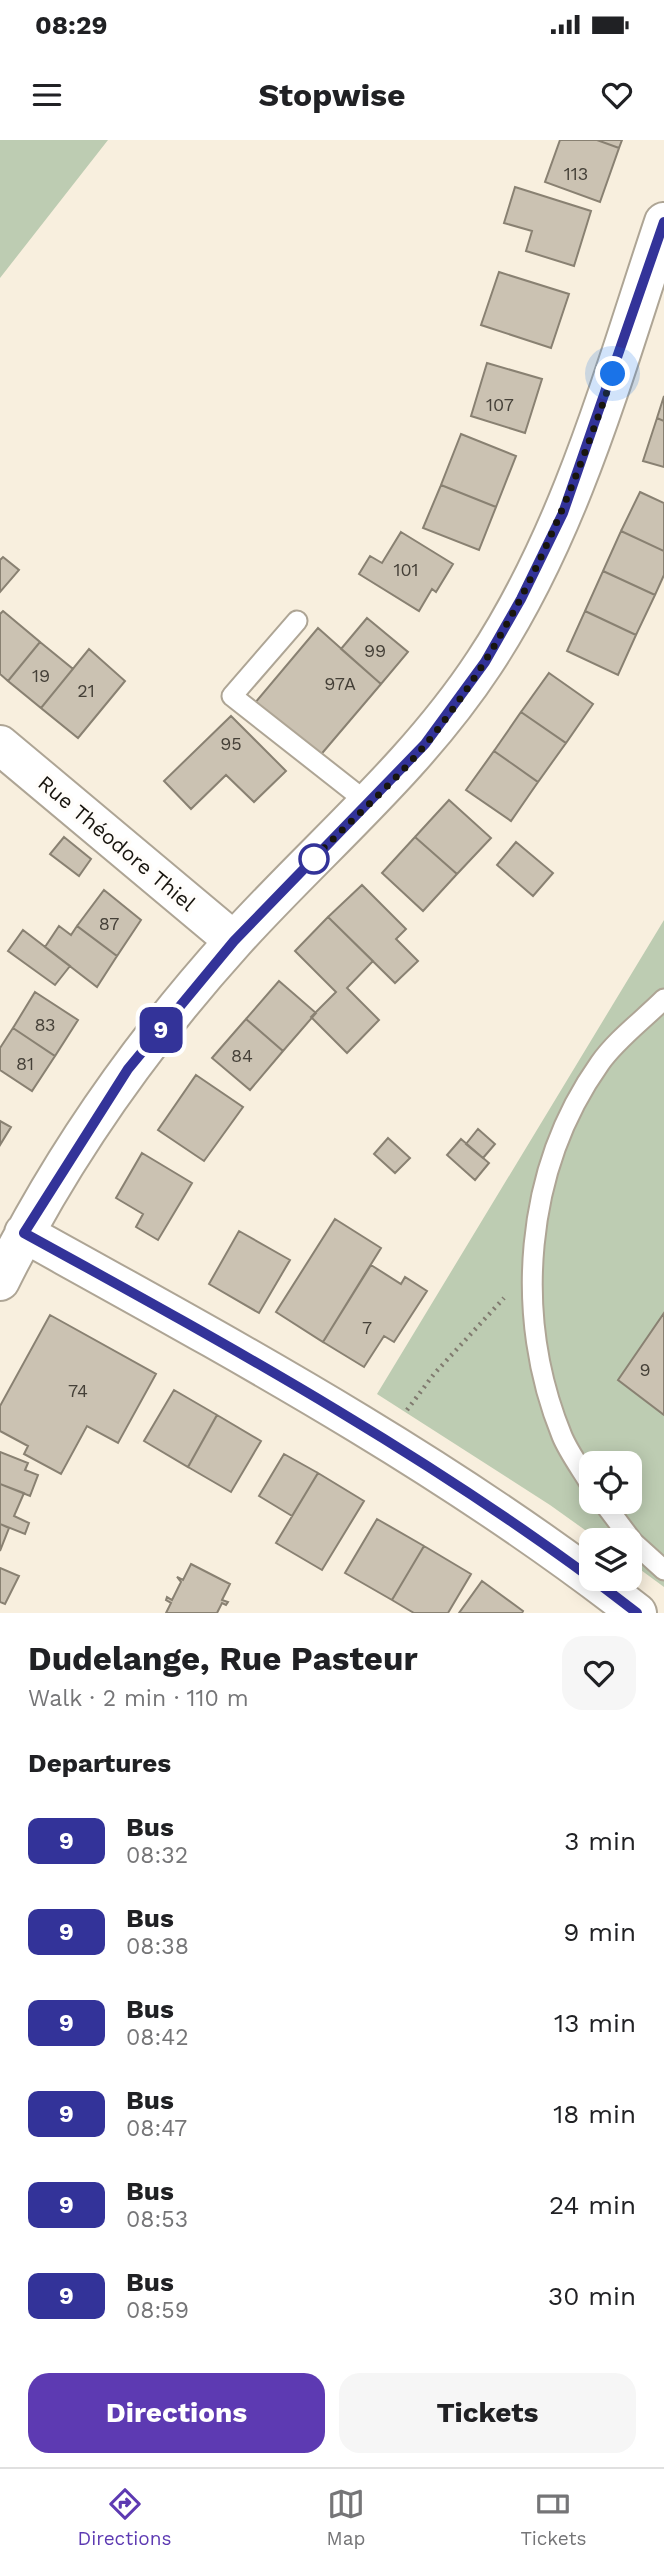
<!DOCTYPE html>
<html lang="en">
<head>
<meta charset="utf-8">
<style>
  body { margin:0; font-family:"Work Sans",sans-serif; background:#f6f6f6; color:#202124; height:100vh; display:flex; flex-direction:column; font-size:26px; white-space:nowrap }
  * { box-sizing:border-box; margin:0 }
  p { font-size:23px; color:#757577 }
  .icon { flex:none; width:38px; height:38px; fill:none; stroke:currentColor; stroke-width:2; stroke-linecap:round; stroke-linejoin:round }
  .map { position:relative; height:1473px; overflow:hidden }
  .details { display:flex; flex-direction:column; background:#fff; flex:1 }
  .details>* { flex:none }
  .badge { padding:0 14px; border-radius:10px; font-size:24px; line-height:46px }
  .controls { position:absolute; left:579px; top:1311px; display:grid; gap:14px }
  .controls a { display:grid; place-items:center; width:63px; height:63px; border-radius:14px; background:#fff; box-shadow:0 4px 18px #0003; font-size:35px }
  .you { position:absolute; width:35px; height:35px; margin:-18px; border:5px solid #fff; border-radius:50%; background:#1a73e8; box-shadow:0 0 0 10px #1a73e833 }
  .map>.badge { position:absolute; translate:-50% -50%; box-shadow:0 0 0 4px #fff }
  h2 { padding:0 28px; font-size:26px; line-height:63px }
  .round { display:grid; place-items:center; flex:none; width:74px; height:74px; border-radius:21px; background:#f6f6f6 }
  .headline { display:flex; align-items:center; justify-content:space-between; height:119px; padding:0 28px }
  h1 { font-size:33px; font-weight:700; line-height:52px }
  .cta { display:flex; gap:14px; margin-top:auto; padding:14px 28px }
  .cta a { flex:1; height:80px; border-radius:21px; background:#5d3ab2; color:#fff; font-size:28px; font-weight:700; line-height:80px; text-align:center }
  .cta a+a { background:#f6f6f6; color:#202124 }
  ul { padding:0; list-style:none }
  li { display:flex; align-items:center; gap:21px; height:91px; padding:0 28px }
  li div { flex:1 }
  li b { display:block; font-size:26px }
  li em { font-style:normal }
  li .badge { min-width:77px; font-weight:700; text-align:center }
  .status { display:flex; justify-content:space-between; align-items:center; height:49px; padding:0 35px; background:#fff; direction:ltr }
  .status svg { height:19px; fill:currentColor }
  header { display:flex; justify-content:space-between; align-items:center; height:91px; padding:0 28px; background:#fff; font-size:32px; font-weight:700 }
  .tabs { display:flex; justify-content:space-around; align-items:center; height:98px; border-top:2px solid #e0e0e0; background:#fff; font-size:19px; color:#757577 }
  .tabs a { display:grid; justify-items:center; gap:4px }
  .tabs .on { color:#5d3ab2 }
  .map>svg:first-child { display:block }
</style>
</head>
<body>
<div class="status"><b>08:29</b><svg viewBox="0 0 49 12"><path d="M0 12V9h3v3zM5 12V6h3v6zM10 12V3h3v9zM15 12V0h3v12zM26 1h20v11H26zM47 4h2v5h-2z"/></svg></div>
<header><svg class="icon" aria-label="menu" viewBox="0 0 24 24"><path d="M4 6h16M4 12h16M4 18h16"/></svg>Stopwise<svg class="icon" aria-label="heart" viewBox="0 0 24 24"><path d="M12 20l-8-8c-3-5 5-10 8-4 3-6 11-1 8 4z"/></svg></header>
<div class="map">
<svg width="664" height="1473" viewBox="0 0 664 1473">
  <rect width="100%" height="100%" fill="#f8efde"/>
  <!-- green -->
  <path fill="#bdccb2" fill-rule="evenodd" d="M0 0H108L0 138Z
    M664 780V1447L630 1422V1400H599L550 1365 377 1254ZM592 1323H630V1362H592Z"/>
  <!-- building -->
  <path fill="#cbc2b2" stroke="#898172" stroke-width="2" d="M560 0H597L619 8 600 62 545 42Z
    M597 0H622L619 8Z
    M515 47 591 71 574 126 526 111 532 91 504 83Z
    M499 132 569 154 551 208 481 185Z
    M487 223 542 239 525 293 471 276Z
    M664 256V281L657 278Z
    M657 278 664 281V327L643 321Z
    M461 294 516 316 496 367 441 345Z
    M441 345 496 367 479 410 423 388Z
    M640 352 664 363V411L621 391Z
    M621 391 664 411V435L655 455 603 431Z
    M401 392 453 424 436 452 432 449 419 471 359 434 370 416 382 423Z
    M3 417 19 430 0 452V420Z
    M603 431 655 455 636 495 585 471Z
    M3 471 40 502 8 541 0 534V474Z
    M585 471 636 495 618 535 567 511Z
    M367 478 408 512 381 544 341 509Z
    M318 488 381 544 318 618 254 564Z
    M40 502 73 529 41 568 8 541Z
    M89 509 125 541 78 598 41 568Z
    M549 533 593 564 566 603 521 572Z
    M521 572 566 603 538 642 494 611Z
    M231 576 286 631 254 662 226 635 191 669 164 641Z
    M494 611 538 642 511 681 466 650Z
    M449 660 491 698 457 734 415 697Z
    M64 697 91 719 79 736 50 714Z
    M415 697 457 734 423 771 382 733Z
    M516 702 553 733 533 756 497 725Z
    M362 745 406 789 396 799 418 821 395 843 328 777Z
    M104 750 141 780 117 816 77 786Z
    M328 777 373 821 347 848 379 880 347 913 311 877 336 852 295 811Z
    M59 786 71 795 77 786 117 816 97 847 45 807Z
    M23 790 70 826 55 845 8 811Z
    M279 841 316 873 283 911 246 879Z
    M35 852 78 880 55 916 13 888Z
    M246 879 283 911 250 950 212 918Z
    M13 888 55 916 32 951 0 930V908Z
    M196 935 243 967 204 1021 158 990Z
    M0 981 11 987 0 1005Z
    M478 989 495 1004 483 1018 466 1004Z
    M388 998 410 1018 395 1033 374 1014Z
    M461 999 489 1023 475 1040 447 1015Z
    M142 1013 192 1043 158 1100 136 1087 143 1074 116 1058Z
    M335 1079 381 1108 323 1202 276 1172Z
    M239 1091 290 1120 259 1173 209 1144Z
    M371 1125 401 1144 405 1137 427 1151 394 1202 384 1196 364 1227 323 1202Z
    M664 1173V1275L618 1240Z
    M50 1175 156 1234 118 1303 87 1286 61 1334 24 1314 28 1306 0 1291V1266Z
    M174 1250 217 1275 188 1327 144 1301Z
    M217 1275 261 1301 231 1352 188 1327Z
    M0 1312 28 1323 25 1330 38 1335 30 1356 0 1344Z
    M284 1314 318 1333 292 1376 259 1356Z
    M318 1333 364 1361 322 1430 276 1403Z
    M0 1344 24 1353 14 1376 29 1383 25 1394 0 1384Z
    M377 1379 424 1406 392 1460 345 1433Z
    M0 1384 9 1388 0 1411Z
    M424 1406 471 1434 448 1473H414L392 1460Z
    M191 1424 230 1444 222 1460 228 1462 226 1465 222 1463 217 1473H166L171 1463 166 1460 167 1457 172 1460 181 1442 177 1437 183 1440Z
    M0 1428 19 1436 5 1464 0 1462Z
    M482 1441 523 1471 522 1473H459Z"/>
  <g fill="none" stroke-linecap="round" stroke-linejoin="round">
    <!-- service casing -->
    <g stroke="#aea595" stroke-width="23">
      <path id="service" d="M297 481 232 556 368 663
        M592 1347C582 1330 569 1313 562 1296 513 1176 524 1030 600 923 616 900 643 880 664 859
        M603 1362 633 1402 664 1430"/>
    </g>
    <!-- minor casing -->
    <g stroke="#aea595" stroke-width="42">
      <path id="minor" d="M0 605 234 801
        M24 1093C233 1209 448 1325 637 1473
        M0 1141C61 1018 142 903 234 801 318 708 415 628 484 523 572 390 614 231 664 82"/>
    </g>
    <!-- path -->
    <path stroke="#807a6f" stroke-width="4.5" stroke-dasharray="2 5" stroke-linecap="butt" d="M407 1270 434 1234 504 1158"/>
    <!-- service -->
    <use href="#service" stroke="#fff" stroke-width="19"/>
    <!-- minor -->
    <use href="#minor" stroke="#fff" stroke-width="38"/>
  </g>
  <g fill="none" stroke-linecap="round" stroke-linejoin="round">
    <!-- line casing -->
    <g stroke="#fff" stroke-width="16">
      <path id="line" d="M637 1473C450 1327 232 1207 24 1093L128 929 234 801 425 604 485 522 521 459 563 373 664 82"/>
    </g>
    <!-- line -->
    <use href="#line" stroke="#339" stroke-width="10"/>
    <!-- walk -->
    <path stroke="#18150f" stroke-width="7" stroke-dasharray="0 12.6" d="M314 719 310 722C348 683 391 646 426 604 515 495 568 366 613 234"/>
  </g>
  <!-- markers -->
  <circle fill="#fff" stroke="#339" stroke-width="3.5" cx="314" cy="719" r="14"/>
  <g text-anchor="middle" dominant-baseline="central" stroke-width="7" stroke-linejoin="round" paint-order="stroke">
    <!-- number labels -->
    <g font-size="18" fill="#454038">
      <text x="576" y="33">113</text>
      <text x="500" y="264">107</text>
      <text x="406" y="429">101</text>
      <text x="375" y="510">99</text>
      <text x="41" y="535">19</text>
      <text x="340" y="543">97A</text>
      <text x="86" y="550">21</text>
      <text x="231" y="603">95</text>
      <text x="109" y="783">87</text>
      <text x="45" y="884">83</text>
      <text x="242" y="915">84</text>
      <text x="25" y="923">81</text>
      <text x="367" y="1187">7</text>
      <text x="645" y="1229">9</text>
      <text x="78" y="1250">74</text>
    </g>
    <!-- street labels -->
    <g font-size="21" fill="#18150f" stroke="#fffdfa">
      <text transform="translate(117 703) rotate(40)">Rue Théodore Thiel</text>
    </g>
  </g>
</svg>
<div class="controls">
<a><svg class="icon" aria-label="locate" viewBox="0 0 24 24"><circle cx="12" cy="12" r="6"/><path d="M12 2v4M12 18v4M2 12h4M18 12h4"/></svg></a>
<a><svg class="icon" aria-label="layers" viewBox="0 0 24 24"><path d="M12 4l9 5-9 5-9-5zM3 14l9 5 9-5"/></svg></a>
</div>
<div class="you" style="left:613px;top:234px"></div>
<b class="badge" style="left:161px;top:890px;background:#339;color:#fff">9</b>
</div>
<section class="details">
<div class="headline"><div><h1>Dudelange, Rue Pasteur</h1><p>Walk · 2 min · 110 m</p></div><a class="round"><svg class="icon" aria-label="heart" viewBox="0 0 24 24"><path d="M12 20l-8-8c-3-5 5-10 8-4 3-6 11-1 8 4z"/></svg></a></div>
<h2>Departures</h2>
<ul>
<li><span class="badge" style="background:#339;color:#fff">9</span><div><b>Bus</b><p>08:32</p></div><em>3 min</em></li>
<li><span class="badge" style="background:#339;color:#fff">9</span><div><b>Bus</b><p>08:38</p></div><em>9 min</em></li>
<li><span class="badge" style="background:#339;color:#fff">9</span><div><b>Bus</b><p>08:42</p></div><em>13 min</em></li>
<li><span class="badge" style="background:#339;color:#fff">9</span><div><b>Bus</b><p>08:47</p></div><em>18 min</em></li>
<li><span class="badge" style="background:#339;color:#fff">9</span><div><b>Bus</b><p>08:53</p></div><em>24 min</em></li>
<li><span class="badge" style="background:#339;color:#fff">9</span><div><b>Bus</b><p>08:59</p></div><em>30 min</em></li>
</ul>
<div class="cta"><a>Directions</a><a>Tickets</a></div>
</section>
<nav class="tabs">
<a class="on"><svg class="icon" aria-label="directions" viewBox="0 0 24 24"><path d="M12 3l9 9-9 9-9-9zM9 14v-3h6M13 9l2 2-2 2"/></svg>Directions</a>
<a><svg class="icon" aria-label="map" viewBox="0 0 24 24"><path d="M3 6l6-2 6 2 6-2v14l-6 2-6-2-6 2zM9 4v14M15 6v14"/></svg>Map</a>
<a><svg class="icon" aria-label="tickets" viewBox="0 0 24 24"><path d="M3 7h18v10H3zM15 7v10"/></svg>Tickets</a>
</nav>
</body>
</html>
